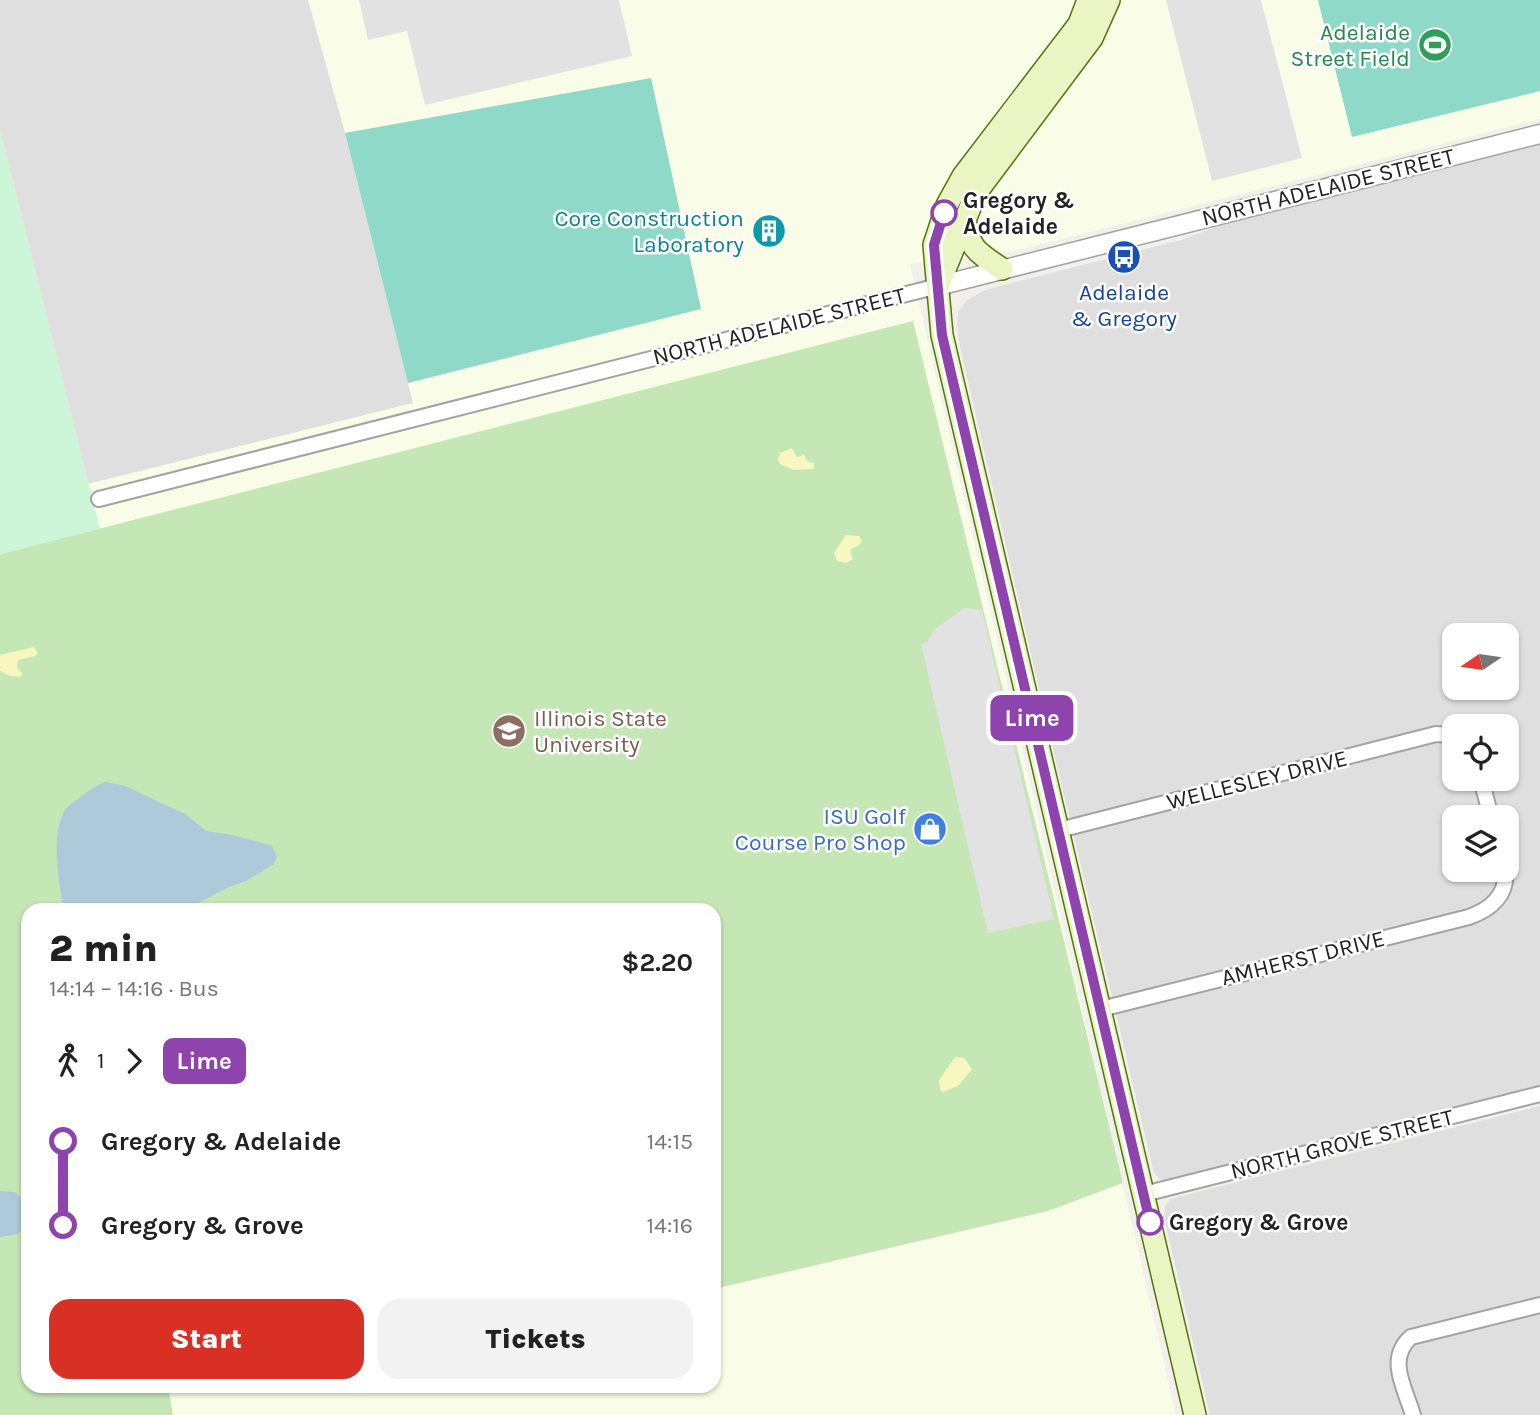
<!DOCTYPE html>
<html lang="en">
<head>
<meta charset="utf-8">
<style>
  body { margin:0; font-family:Karla,sans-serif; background:#f2f2f2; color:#222; height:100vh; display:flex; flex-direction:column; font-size:26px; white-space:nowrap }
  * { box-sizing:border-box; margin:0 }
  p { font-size:23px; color:#767676 }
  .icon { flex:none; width:38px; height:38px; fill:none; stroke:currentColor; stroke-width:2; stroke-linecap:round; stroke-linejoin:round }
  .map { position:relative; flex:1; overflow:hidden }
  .details { position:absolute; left:21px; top:903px; width:700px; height:490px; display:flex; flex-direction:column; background:#fff; border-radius:21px; box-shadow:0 2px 5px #0004 }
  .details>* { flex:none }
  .badge { padding:0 14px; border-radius:10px; font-size:24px; line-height:46px }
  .needle { width:46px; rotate:257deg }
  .fabs { position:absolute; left:1442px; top:623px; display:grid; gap:14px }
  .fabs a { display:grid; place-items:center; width:77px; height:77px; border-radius:14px; background:#fff; box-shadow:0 2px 5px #0004; font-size:35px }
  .map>.badge { position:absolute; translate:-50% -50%; box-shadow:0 0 0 4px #fff }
  .legs { display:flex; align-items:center; gap:10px; height:77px; padding:0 28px; font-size:23px }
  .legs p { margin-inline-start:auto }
  .overview { display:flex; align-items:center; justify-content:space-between; height:119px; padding:0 28px }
  h1 { font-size:38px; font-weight:800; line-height:52px }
  .action { display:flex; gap:14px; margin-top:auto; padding:14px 28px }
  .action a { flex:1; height:80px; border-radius:21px; background:#d93025; color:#fff; font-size:28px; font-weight:800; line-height:80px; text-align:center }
  .action a+a { background:#f2f2f2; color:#222 }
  ul { padding:0 28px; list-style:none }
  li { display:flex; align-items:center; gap:24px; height:84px; font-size:26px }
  li i { display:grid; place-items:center; width:10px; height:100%; margin:0 9px; background:currentColor }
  li i::after { content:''; width:18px; height:18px; margin:-9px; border:5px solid; border-radius:50%; background:#fff }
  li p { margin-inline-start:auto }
  li:first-child i { background:linear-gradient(#0000 50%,currentColor 0) }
  li:last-child i { background:linear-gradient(currentColor 50%,#0000 0) }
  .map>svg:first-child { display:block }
</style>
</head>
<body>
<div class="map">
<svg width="1540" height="1415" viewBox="0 0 1540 1415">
  <rect width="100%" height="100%" fill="#f1f0ea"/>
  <!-- residential -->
  <path fill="#e0dfdf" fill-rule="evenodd" d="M0 0H1075L413 403 88 484 0 129Z
    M1540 142V1085L1162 1181 1154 1173 1050 736 959 342 957 322 959 311 967 300 985 290 1181 240 1218 226ZM1454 635H1507V688H1454ZM1454 726H1507V779H1454ZM1454 817H1507V870H1454Z
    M1540 1106V1415H1210L1164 1217 1165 1206 1170 1199Z"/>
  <!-- education -->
  <path fill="#f9fde7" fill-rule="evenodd" d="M308 0H1540V119L1014 251 910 264 1176 1415H0V553L100 529 88 484 413 403 345 133ZM28 910H714V1386H28Z"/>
  <!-- grass -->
  <path fill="#c5e6b5" d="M913 321 1123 1183 1048 1211 714 1289V910H28V1386H168L173 1415H0V554Z"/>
  <!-- sand -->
  <path fill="#f9f7c0" d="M792 448 797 457 804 455 808 462 814 463V469L793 470 780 464 778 460 780 453Z
    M846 535 859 536 862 541 859 545 850 550 853 559 846 563 837 561 834 553Z
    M34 647 38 653 35 656 18 660 17 668 23 674 20 677 10 676 0 671V655Z
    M955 1057 964 1058 972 1069 958 1086 943 1092 940 1089 939 1080Z"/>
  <!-- park -->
  <path fill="#ccf6d7" d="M0 129 100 529 0 554Z"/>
  <!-- pitch -->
  <path fill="#8fd9c9" d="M1318 0H1540V91L1352 137Z
    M651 78 701 309 408 383 345 133Z"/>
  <!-- parking -->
  <path fill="#e2e2e2" d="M359 0H619L632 56 425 105 407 31 368 40Z
    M1166 0H1261L1302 158 1212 181Z
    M964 608 982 610 1054 919 988 933 921 644 927 642 934 630Z"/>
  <!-- water -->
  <path fill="#aec9da" d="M106 782 125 786 185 814 206 831 233 835 272 846 277 857 274 864 246 881 229 887 185 910H64C59 883 50 835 65 810 69 804 76 801 82 796 90 790 96 785 106 782Z
    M0 1191 15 1192 26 1202 28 1222 18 1234 0 1237Z"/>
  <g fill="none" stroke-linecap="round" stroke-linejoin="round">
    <!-- minor casing -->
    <g stroke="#a3a3a3" stroke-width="18">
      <path id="minor" d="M99 499 938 286
        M1481 779 1491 817
        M1059 830 1436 734 1449 735 1454 738
        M1101 1009 1469 917C1491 909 1508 895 1505 870
        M1144 1194 1540 1094
        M1413 1415C1405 1388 1386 1359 1411 1337L1540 1305"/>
    </g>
    <!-- tertiary casing -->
    <g stroke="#a3a3a3" stroke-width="21">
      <path id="tertiary" d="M938 286 1540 134"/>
    </g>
    <!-- secondary casing -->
    <g stroke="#57730f" stroke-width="24">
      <path id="secondary" d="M1088 0 1079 24 963 176 947 205 934 245 942 335 1195 1415
        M965 218C969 249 977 252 1002 269
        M939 284 976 193 1092 38 1109 0"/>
    </g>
    <!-- minor -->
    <use href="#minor" stroke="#fff" stroke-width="14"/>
    <!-- tertiary -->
    <use href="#tertiary" stroke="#fff" stroke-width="18"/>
    <!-- secondary -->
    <use href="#secondary" stroke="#eaf5c4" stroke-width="21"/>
  </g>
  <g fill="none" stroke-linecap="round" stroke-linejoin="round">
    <!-- line-1 casing -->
    <g stroke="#fff" stroke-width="16">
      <path id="line-1" d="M944 213 934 245 942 335 1150 1222"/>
    </g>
    <!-- line-1 -->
    <use href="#line-1" stroke="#8e44ad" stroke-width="10"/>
  </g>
  <!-- icons -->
  <defs>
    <g id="stadium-disc" transform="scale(1.75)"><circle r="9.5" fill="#2e9e5b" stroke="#fff"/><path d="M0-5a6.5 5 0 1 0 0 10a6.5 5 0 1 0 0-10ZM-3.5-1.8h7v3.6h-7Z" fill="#fff"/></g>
    <g id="building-disc" transform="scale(1.75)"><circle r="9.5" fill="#0f9aa8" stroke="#fff"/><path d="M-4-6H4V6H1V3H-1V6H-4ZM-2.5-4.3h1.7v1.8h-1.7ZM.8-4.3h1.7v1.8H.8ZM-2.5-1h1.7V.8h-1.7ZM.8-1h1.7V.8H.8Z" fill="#fff"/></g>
    <g id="bus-disc" transform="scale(1.75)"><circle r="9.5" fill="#1a4fb4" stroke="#fff"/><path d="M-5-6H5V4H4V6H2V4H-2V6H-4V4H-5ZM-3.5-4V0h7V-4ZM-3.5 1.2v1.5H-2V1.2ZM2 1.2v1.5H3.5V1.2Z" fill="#fff"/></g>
    <g id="university-disc" transform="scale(1.75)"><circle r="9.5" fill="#8d6e63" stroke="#fff"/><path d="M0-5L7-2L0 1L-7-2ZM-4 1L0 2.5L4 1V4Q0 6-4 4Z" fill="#fff"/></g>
    <g id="shop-disc" transform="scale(1.75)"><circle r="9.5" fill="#3f7fe0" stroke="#fff"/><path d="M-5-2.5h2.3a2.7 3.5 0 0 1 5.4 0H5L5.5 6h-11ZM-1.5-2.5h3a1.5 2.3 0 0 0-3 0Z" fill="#fff"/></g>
  </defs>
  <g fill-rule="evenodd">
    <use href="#stadium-disc" x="1435" y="45"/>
    <use href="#building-disc" x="769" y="231"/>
    <use href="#bus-disc" x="1124" y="257"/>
    <use href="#university-disc" x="509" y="731"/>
    <use href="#shop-disc" x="930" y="829"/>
  </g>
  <!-- markers -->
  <g fill="#fff" stroke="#8e44ad" stroke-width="3.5">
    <circle cx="944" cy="213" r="12"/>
    <circle cx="1150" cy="1222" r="12"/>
  </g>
  <g text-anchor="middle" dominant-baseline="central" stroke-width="5" stroke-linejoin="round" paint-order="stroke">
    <!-- leisure labels -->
    <g font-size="23" fill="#27864d" stroke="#fff" text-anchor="end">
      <text x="1410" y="32">Adelaide<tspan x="1410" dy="26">Street Field</tspan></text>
    </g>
    <!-- street labels -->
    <g font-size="23" fill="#222" stroke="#fff">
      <text transform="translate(1328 187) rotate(-14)">NORTH ADELAIDE STREET</text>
      <text transform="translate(779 326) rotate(-14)">NORTH ADELAIDE STREET</text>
      <text transform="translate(1257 780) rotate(-14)">WELLESLEY DRIVE</text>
      <text transform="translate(1303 958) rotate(-14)">AMHERST DRIVE</text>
      <text transform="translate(1342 1144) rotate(-14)">NORTH GROVE STREET</text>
    </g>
    <!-- stop labels -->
    <g font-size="23" font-weight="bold" fill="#222" stroke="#fff" text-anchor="start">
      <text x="963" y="200">Gregory &amp;<tspan x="963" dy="26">Adelaide</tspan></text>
      <text x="1169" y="1222">Gregory &amp; Grove</text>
    </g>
    <!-- culture labels -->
    <g font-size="23" fill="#0d838f" stroke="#fff" text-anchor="end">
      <text x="744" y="218">Core Construction<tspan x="744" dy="26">Laboratory</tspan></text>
    </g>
    <!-- transit labels -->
    <g font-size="23" fill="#164399" stroke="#fff">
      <text x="1124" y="292">Adelaide<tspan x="1124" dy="26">&amp; Gregory</tspan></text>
    </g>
    <!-- education labels -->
    <g font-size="23" fill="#785e54" stroke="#fff" text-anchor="start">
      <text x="534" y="718">Illinois State<tspan x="534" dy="26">University</tspan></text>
    </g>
    <!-- shop labels -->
    <g font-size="23" fill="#366cbe" stroke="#fff" text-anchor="end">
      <text x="906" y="816">ISU Golf<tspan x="906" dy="26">Course Pro Shop</tspan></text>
    </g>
  </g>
</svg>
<div class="fabs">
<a><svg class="needle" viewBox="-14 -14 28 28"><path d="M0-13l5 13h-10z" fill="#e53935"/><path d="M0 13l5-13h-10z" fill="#767676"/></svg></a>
<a><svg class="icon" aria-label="locate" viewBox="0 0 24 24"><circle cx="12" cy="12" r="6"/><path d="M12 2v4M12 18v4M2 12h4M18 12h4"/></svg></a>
<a><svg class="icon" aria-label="layers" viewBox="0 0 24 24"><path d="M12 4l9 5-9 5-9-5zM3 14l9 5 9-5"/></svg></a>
</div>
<b class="badge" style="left:1032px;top:718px;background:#8e44ad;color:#fff">Lime</b>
<section class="details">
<div class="overview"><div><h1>2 min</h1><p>14:14 – 14:16 · Bus</p></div><b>$2.20</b></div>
<div class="legs"><svg class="icon" aria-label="walk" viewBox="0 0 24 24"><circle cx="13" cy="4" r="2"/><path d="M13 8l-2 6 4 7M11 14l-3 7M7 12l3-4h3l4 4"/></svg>1<svg class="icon" aria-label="forward" viewBox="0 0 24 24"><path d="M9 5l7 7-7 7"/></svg><b class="badge" style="background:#8e44ad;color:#fff">Lime</b></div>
<ul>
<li><i style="color:#8e44ad"></i><b>Gregory &amp; Adelaide</b><p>14:15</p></li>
<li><i style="color:#8e44ad"></i><b>Gregory &amp; Grove</b><p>14:16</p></li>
</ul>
<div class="action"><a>Start</a><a>Tickets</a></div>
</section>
</div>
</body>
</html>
